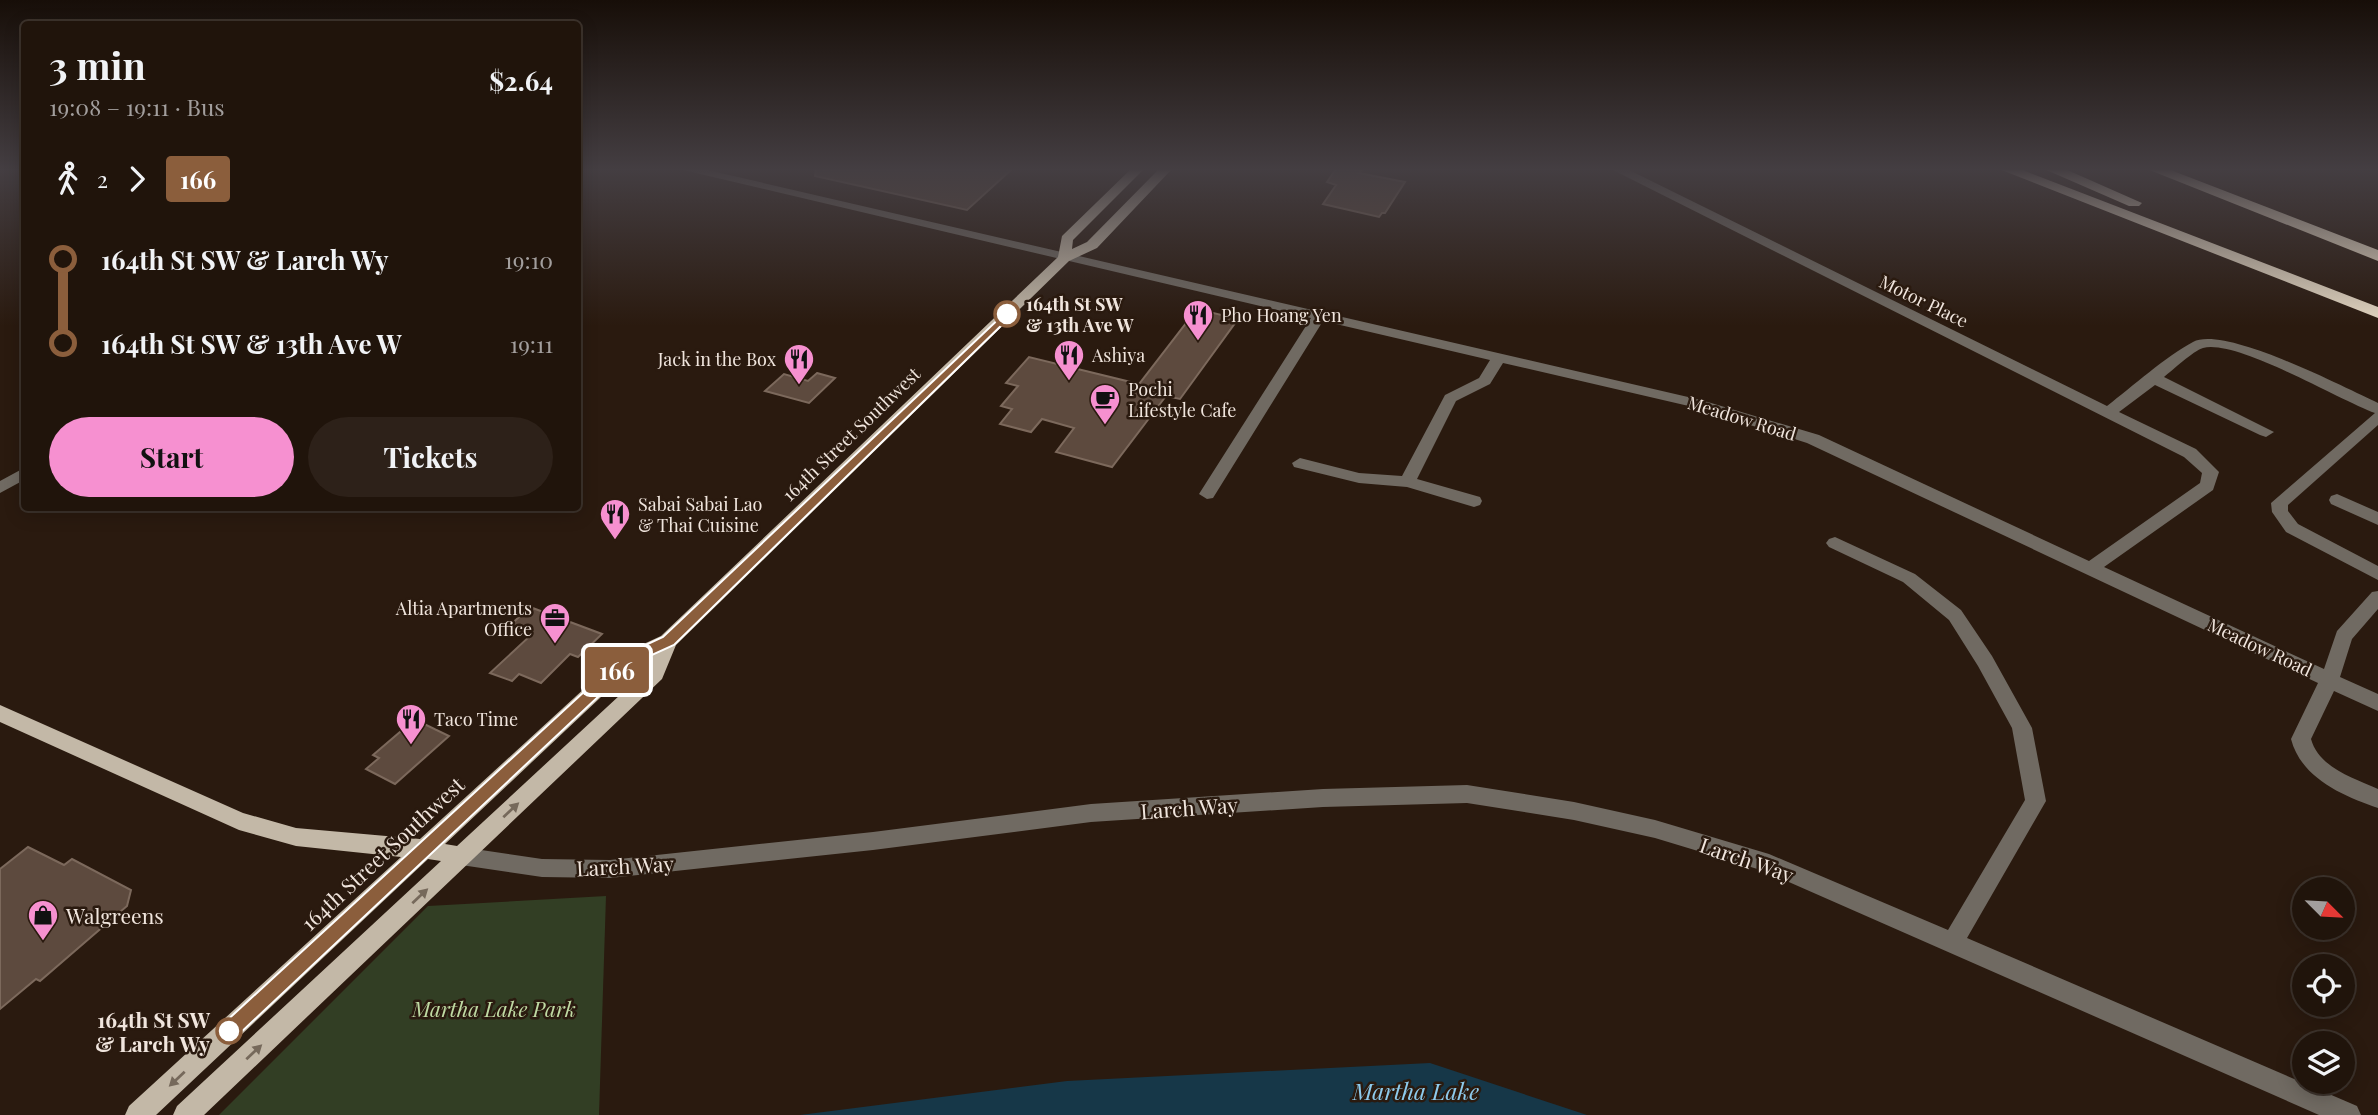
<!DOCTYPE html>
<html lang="en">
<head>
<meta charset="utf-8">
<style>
  body { margin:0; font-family:"Playfair Display",serif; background:#2d2119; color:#f1f3f6; height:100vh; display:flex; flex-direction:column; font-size:26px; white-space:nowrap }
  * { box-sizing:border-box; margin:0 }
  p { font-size:23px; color:#a29e9d }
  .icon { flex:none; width:38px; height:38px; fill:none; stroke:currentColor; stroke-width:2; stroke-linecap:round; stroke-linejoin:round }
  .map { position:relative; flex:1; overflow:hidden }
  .panel { position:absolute; left:21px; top:21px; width:560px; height:490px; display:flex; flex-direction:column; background:#20140b; border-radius:7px; box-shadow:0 4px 18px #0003,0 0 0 2px #3d332c }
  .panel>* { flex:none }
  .badge { padding:0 14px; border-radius:5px; font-size:24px; line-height:46px }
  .needle { width:46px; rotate:114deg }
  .fabs { position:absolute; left:2292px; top:877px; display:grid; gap:14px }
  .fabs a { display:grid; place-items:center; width:63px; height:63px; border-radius:50%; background:#20140b; box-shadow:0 4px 18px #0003,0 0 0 2px #3d332c; font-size:35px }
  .map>.badge { position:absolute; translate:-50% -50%; box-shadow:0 0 0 4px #fff }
  .legs { display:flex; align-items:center; gap:10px; height:77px; padding:0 28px; font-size:23px }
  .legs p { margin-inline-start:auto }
  .head { display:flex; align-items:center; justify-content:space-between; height:119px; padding:0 28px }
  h1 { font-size:38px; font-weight:700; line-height:52px }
  .button { display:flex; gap:14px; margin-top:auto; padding:14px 28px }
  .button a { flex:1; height:80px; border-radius:42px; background:#f690d0; color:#111; font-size:28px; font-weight:700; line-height:80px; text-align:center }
  .button a+a { background:#2d2119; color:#f1f3f6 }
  ul { padding:0 28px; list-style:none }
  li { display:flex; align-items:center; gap:24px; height:84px; font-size:26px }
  li i { display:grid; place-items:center; width:10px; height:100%; margin:0 9px; background:currentColor }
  li i::after { content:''; width:18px; height:18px; margin:-9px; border:5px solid; border-radius:50%; background:#20140b }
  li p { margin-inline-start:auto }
  li:first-child i { background:linear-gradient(#0000 50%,currentColor 0) }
  li:last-child i { background:linear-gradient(currentColor 50%,#0000 0) }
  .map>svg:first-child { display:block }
</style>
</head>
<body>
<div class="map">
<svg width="2378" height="1115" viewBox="0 0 2378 1115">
  <rect width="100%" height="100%" fill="#2a1a0f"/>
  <!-- green -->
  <path fill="#323e24" d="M606 896 599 1115H219L428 906Z"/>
  <!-- water -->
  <path fill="#163748" d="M1430 1063 1587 1115H800L1067 1081Z"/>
  <!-- building -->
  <path fill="#5d4a3e" stroke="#7c695c" stroke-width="2" d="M816 169H1012L967 210 815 176Z
    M1336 169H1362L1359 173 1405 182 1385 213H1382L1379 217 1323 204 1336 185 1327 182Z
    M1197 309 1238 319 1180 399 1166 396 1112 467 1056 452 1074 428 1042 419 1031 432 1000 424 1012 409 1001 406 1018 386 1006 383 1029 357 1139 384Z
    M817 373 835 378 809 403 765 391 784 374 808 381Z
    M530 607 602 634 578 657 570 654 541 683 519 674 512 681 490 673 530 636 507 628Z
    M420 722 449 736 395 784 366 769 379 758 373 755 407 726 412 728Z
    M28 847 64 865 72 859 131 890 127 906 40 981 36 979 0 1009V869Z"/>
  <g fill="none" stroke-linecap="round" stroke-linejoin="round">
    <!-- minor -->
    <path fill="#706a62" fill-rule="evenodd" d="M679 169H703L1701 400 1819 435 2089 561 2200 483 2202 473 2184 457 1611 169H1627L2107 406C2133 386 2165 357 2193 342 2225 325 2345 388 2378 403V425L2288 505V511L2298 524 2378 566V580L2286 532 2272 512 2271 503 2375 413C2339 400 2237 339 2203 348 2193 351 2173 370 2164 377L2274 432 2266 437 2260 435 2155 385 2119 412 2196 449 2219 472 2213 490 2104 567 2324 669 2337 631 2372 592 2378 591V609L2352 639 2340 677 2378 694V711L2334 691 2311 739C2319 768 2354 778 2378 789V808C2343 796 2301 778 2291 739L2318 683 1807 443 1693 407 1503 363 1490 384 1456 401 1417 479 1480 497 1482 501 1480 505 1474 507 1407 487 1359 483 1294 467 1292 463 1300 458 1359 473 1402 476 1445 395 1479 378 1490 360 1323 321 1213 498 1207 499 1199 494 1311 318Z
      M24 468V480L0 493V481Z
      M2337 494 2378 512V525L2331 504 2329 500 2331 496Z
      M1835 537 1915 574 1961 610 1992 656 2032 728 2046 801 1967 938 2357 1106 2361 1115H2319L1764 871 1655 838 1574 820 1467 803 1323 807 1091 822 873 850 610 878 542 877 461 865 453 863 450 856 453 849 461 847 542 859 610 860 873 832 1091 804 1323 789 1467 785 1574 802 1655 820 1769 854 1948 930 2025 800 2012 728 1978 666 1949 620 1903 582 1829 547 1826 543 1829 539Z"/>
    <!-- major -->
    <path fill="#c3b8a7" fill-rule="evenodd" d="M1131 169H1144L1073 240 1072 249 1087 242 1159 169H1172L1097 248 1069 261 676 645 662 679 204 1115H173L177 1106 441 861 428 859 156 1115H125L129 1106 401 857 296 846 239 830 0 722V705L243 813 296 828 420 839 622 654 661 636 1058 257 1062 236ZM653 656 647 670 457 846 445 844 636 664Z"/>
    <!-- highway -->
    <path fill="#e4d7c2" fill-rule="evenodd" d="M1999 169H2020L2378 307V318Z
      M2044 169H2065L2142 203 2139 206H2129Z
      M2147 169H2168L2378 250V261Z"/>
  </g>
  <!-- one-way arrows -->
  <defs><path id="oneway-solid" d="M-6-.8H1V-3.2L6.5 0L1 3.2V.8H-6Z" transform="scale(1.75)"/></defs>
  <g fill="#76695b">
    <use href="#oneway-solid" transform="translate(511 810) rotate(-43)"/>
    <use href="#oneway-solid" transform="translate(420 896) rotate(-43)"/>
    <use href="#oneway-solid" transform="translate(254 1052) rotate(-43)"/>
    <use href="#oneway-solid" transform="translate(177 1079) rotate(137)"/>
  </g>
  <!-- sky -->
  <linearGradient id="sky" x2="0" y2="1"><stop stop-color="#170e08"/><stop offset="0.52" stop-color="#443e42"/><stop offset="1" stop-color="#443e42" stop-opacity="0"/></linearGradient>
  <rect width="2378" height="326" fill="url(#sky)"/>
  <!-- line-1 -->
  <path fill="#8b5e3c" stroke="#fff" stroke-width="2" d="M1007 311 1011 312V316L674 645 634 663 236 1037 229 1040 222 1037 219 1031 222 1025 624 655 663 637Z"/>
  <!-- icons -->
  <defs>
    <g id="restaurant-pin" transform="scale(1.575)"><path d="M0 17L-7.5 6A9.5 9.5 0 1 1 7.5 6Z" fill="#f690d0" stroke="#2a1a0f"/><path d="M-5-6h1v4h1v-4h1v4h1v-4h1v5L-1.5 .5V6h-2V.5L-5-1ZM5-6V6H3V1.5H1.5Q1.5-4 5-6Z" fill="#111"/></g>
    <g id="cafe-pin" transform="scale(1.575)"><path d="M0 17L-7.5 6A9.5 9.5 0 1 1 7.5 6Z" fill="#f690d0" stroke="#2a1a0f"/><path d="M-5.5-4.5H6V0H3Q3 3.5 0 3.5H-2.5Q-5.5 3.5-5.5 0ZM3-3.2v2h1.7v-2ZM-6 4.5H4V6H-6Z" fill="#111"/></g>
    <g id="office-pin" transform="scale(1.575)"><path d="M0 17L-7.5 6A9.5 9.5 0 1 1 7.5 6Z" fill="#f690d0" stroke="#2a1a0f"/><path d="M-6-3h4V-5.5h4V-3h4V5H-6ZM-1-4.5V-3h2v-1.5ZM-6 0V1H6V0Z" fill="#111"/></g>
    <g id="shop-pin" transform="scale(1.575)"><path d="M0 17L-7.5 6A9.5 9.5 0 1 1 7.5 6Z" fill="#f690d0" stroke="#2a1a0f"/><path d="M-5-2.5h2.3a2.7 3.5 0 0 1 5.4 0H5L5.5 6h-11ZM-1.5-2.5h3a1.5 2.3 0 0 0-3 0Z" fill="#111"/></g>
  </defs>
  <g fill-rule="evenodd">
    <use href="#restaurant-pin" x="1198" y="315"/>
    <use href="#restaurant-pin" x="1069" y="355"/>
    <use href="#restaurant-pin" x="799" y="359"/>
    <use href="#cafe-pin" x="1105" y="399"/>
    <use href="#restaurant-pin" x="615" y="514"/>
    <use href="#office-pin" x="555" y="618"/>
    <use href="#restaurant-pin" x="411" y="719"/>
    <use href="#shop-pin" x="43" y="915"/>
  </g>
  <!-- markers -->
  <g fill="#fff" stroke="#8b5e3c" stroke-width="3.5">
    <circle cx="1007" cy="314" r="12"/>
    <circle cx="229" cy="1031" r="12"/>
  </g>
  <g text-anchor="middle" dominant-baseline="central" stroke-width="5" stroke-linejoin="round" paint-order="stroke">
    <!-- street labels -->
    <g font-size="18" fill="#f0e5dd" stroke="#2a1a0f">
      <text transform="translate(1924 301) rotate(26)">Motor Place</text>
      <text transform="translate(1742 418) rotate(17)">Meadow Road</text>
      <text transform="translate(851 434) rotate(-44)">164th Street Southwest</text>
      <text transform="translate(2260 647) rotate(25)">Meadow Road</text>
    </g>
    <!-- stop labels -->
    <g font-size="18" font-weight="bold" fill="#f0e5dd" stroke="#2a1a0f" text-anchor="start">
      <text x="1026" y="304">164th St SW<tspan x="1026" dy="21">&amp; 13th Ave W</tspan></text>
    </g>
    <!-- poi labels -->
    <g font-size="18" fill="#f0e5dd" stroke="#2a1a0f" text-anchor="start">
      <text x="1221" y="315">Pho Hoang Yen</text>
      <text x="1092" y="355">Ashiya</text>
      <text x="776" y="359" text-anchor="end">Jack in the Box</text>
      <text x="1128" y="389">Pochi<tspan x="1128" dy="21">Lifestyle Cafe</tspan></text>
      <text x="638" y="504">Sabai Sabai Lao<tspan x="638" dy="21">&amp; Thai Cuisine</tspan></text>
      <text x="532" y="608" text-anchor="end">Altia Apartments<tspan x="532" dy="21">Office</tspan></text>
      <text x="434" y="719">Taco Time</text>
    </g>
    <!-- near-street labels -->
    <g font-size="21" fill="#f0e5dd" stroke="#2a1a0f">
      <text transform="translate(1189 807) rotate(-4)">Larch Way</text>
      <text transform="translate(382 853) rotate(-43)">164th Street Southwest</text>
      <text transform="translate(1747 859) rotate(19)">Larch Way</text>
      <text transform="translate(625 865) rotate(-3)">Larch Way</text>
    </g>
    <!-- near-poi labels -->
    <g font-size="21" fill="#f0e5dd" stroke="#2a1a0f" text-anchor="start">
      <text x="66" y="915">Walgreens</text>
    </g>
    <!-- near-park labels -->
    <g font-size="21" font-style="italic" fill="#bfdaa3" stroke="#2a1a0f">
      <text x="494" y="1008">Martha Lake Park</text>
    </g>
    <!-- near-stop labels -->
    <g font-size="21" font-weight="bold" fill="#f0e5dd" stroke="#2a1a0f" text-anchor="end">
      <text x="210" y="1019">164th St SW<tspan x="210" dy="24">&amp; Larch Wy</tspan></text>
    </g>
    <!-- near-water labels -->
    <g font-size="23" font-style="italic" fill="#8ecbed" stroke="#2a1a0f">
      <text x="1416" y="1090">Martha Lake</text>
    </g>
  </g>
</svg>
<div class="fabs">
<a><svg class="needle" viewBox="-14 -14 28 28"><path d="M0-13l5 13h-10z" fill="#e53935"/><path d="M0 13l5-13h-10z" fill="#a29e9d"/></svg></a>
<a><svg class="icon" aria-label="locate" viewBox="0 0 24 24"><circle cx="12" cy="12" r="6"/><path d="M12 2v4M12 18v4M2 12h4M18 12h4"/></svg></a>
<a><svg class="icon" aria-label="layers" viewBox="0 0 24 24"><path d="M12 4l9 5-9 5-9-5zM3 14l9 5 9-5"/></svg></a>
</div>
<b class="badge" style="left:617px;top:670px;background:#8b5e3c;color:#fff">166</b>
<section class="panel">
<div class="head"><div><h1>3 min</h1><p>19:08 – 19:11 · Bus</p></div><b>$2.64</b></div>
<div class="legs"><svg class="icon" aria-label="walk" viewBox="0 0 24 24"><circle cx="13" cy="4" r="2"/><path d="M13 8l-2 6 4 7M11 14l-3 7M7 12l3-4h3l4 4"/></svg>2<svg class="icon" aria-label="forward" viewBox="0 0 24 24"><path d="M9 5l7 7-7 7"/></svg><b class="badge" style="background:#8b5e3c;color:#fff">166</b></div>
<ul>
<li><i style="color:#8b5e3c"></i><b>164th St SW &amp; Larch Wy</b><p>19:10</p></li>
<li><i style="color:#8b5e3c"></i><b>164th St SW &amp; 13th Ave W</b><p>19:11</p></li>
</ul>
<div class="button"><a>Start</a><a>Tickets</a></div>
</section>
</div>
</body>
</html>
